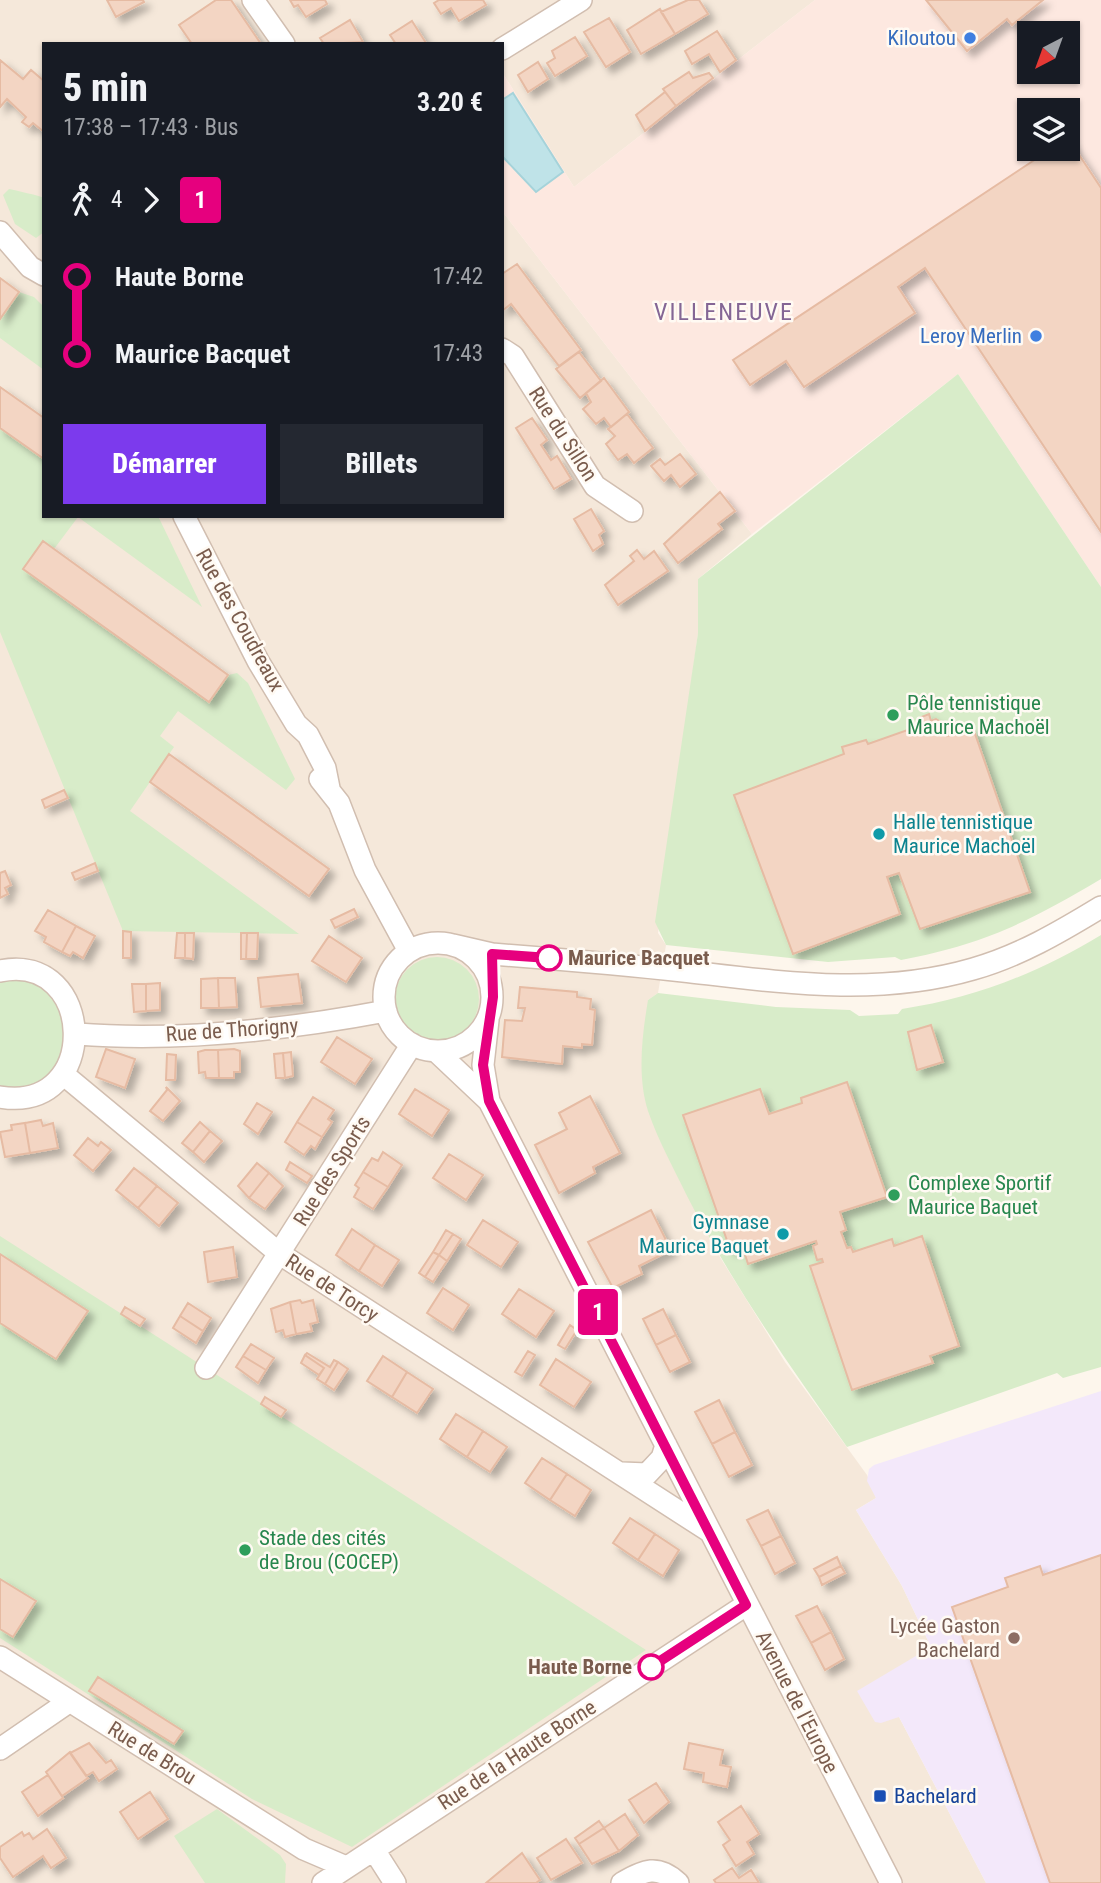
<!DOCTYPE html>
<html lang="fr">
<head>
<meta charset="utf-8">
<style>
  body { margin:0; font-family:"Roboto Condensed",sans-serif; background:#242831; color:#f1f3f6; height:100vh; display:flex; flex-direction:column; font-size:26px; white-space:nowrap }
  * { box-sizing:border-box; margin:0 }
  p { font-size:23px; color:#9ea1a6 }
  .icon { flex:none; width:38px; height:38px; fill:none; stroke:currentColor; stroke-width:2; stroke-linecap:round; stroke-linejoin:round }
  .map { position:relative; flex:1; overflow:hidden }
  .drawer { position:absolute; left:42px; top:42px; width:462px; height:476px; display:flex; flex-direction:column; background:#171b24; border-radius:0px; box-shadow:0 2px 5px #0004 }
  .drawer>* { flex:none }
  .badge { padding:0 14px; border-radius:5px; font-size:24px; line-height:46px }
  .needle { width:46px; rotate:221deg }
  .fabs { position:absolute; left:1017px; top:21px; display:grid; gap:14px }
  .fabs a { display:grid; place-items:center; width:63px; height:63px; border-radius:0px; background:#171b24; box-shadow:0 2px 5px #0004; font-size:35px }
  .map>.badge { position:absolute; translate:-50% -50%; box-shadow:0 0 0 4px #fff }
  .legs { display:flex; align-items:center; gap:10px; height:77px; padding:0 21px; font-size:23px }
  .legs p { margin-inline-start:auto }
  .headline { display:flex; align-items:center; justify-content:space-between; height:119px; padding:0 21px }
  h1 { font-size:38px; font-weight:800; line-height:52px }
  .primary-button { display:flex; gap:14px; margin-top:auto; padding:14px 21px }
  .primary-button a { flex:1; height:80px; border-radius:0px; background:#7c3aed; color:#fff; font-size:28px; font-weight:800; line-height:80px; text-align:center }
  .primary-button a+a { background:#242831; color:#f1f3f6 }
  ul { padding:0 21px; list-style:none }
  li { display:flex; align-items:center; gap:24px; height:77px; font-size:26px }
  li i { display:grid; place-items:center; width:10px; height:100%; margin:0 9px; background:currentColor }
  li i::after { content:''; width:18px; height:18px; margin:-9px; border:5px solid; border-radius:50%; background:#171b24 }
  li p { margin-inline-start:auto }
  li:first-child i { background:linear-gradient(#0000 50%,currentColor 0) }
  li:last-child i { background:linear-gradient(currentColor 50%,#0000 0) }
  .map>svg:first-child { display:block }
</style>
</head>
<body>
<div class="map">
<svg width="1101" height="1883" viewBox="0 0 1101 1883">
  <defs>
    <filter id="shadow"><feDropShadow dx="6" dy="6" stdDeviation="3.5" flood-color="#0004"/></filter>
  </defs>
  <rect width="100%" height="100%" fill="#fdf6ec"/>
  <!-- residential -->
  <path fill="#f5e8da" d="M0 0H815L574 187 502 72V44H44V516H502V211L752 534 698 579V633L658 933 666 945 658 993 648 1000 710 1241 785 1362 867 1475 876 1498 856 1510 902 1586 931 1647 899 1717 986 1883H0Z"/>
  <!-- commercial -->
  <path fill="#fde8e0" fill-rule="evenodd" d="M815 0H1101V587L958 374 752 534 502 211V72L574 187ZM1029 33H1068V72H1029ZM1029 110H1068V149H1029Z"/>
  <!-- education -->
  <path fill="#f3e8fa" d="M1101 1391V1883H986L899 1717 881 1723 875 1722 857 1691 931 1647 902 1586 856 1510 876 1498 867 1481 869 1469 874 1465Z"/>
  <!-- green -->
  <path fill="#d8ecc9" d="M9 189C18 191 37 195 44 198V232L36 238 15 224 3 195Z
    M19 292 34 297 44 307V370L0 338V319Z
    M958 374 1101 587V879C1028 922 985 944 901 960L895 957 828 962 666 945 655 922 698 633V579Z
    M0 428 44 459V516H158L202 607 78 517 54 549 42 542 23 569 208 702 228 675 237 673 248 683 295 779 286 790 178 711 160 736 174 747 130 811 299 934 123 931 0 632Z
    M1101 935V1367L1063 1378 1057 1373 847 1447C789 1365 732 1284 686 1194 673 1167 658 1140 648 1111 637 1076 642 1036 648 1000L658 993 776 1007 850 1010 859 1016 898 1014 902 1009C975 998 1038 973 1101 935Z
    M395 999a42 42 0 1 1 84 0a42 42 0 1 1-84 0Z
    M10 977C20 979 34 980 42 986 74 1007 76 1059 43 1080 30 1088 15 1087 0 1087V979Z
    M0 1236 646 1650 352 1847 252 1799 0 1638Z
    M217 1809 280 1855 286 1864 285 1883H205L174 1836Z"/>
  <!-- water -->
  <path fill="#bfe3e8" stroke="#a5d3da" stroke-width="2" d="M513 93 563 172 536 192 502 156V100Z"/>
  <!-- building -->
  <path fill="#f3d5c3" stroke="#e6bba3" stroke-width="2" filter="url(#shadow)" d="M107 0H143L144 2 116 17Z
    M216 0H231L261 44H192L179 25Z
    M290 0H325L327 4 306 17 298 5 294 7Z
    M439 0H483L486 5 459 21 451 8 441 14 434 3Z
    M688 0H699L708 14 675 34 661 12Z
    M926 0H1043L1012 25 1007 19 967 51Z
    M660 9 675 34 641 54 627 30Z
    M609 18 630 52 606 67 584 32Z
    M350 20 363 42 324 44 320 38Z
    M412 21 426 43 396 44 390 35Z
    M717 31 736 60 720 72 709 54 692 64 685 51Z
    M575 37 587 56 555 76 547 63 555 58 552 51Z
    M0 60 23 79 31 70 44 81V132L33 123 29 127 22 122 26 117 7 99 0 107Z
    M538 62 548 79 528 92 518 75Z
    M689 72 693 78 709 73 713 78 676 106 663 89Z
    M665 92 676 106 645 131 636 115Z
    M1068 138 1101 188V532L925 268 898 287 915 313 804 387 786 361 750 385 733 360 1051 149H1068Z
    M517 264 581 350 559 366 511 304 502 311V274Z
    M0 278 19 292 0 319Z
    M579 352 601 381 580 398 556 369Z
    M604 378 629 412 611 427 604 418 596 424 583 409 591 402 586 393Z
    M0 387 44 418V459L0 428Z
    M627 414 653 448 634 463 627 454 618 460 606 444 615 436 608 429Z
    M532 418 547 440 541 445 551 460 557 456 571 479 554 489 516 428Z
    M680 454 696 474 680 487 671 475 664 481 651 466 660 459 665 465Z
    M720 492 735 511 718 524 722 529 678 563 664 544Z
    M591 509 604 531 599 535 603 544 593 551 574 519Z
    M43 541 228 675 209 702 23 569Z
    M637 550 644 559 654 551 668 571 618 605 605 585 634 561 630 556Z
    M929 714 931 721 936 719 944 724 947 736 973 728 1030 892 920 929 899 873 887 877 900 914 793 954 734 795 844 754 842 747 866 740 868 744 922 725 919 718Z
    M169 754 329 869 309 896 150 782Z
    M64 790 68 798 45 808 42 800Z
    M95 863 98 871 75 880 72 873Z
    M5 871 11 885 5 888 8 894 0 898V873Z
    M354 909 358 917 335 928 331 920Z
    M48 910 76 926 62 952 44 942 46 937 35 931Z
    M76 926 95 936 83 958 73 952 70 956 62 952Z
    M123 931 131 932V958H123Z
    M177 933H185V958H175Z
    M185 933H194L193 959 185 958Z
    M241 933H247L246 959H241Z
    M247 933H258L257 959H246Z
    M329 936 362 958 346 982 312 961Z
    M298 974 302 1003 261 1007 258 978Z
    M218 978 219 1008H201V979Z
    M218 978H235L237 1007 219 1008Z
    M160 983V1010L146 1011V984Z
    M132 984H146V1011L134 1012Z
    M520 987 577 992V997L591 999 590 1009 595 1010 592 1045 582 1044V1048L563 1046 562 1064 502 1057 505 1020 522 1021 525 1008H518Z
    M931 1025 943 1062 917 1070 908 1032Z
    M337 1037 372 1059 355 1084 321 1062Z
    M106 1049 135 1059 125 1088 96 1077Z
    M234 1049 240 1051V1072H234V1078H219L218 1050Z
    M205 1050H218L219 1078H206L205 1072 199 1073 198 1052Z
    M291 1052 293 1076 285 1078 283 1053Z
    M283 1053 285 1078H276L274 1054Z
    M167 1054 176 1055 175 1080H166Z
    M847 1082 887 1197 840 1212 846 1230 841 1232 847 1248 851 1247 853 1252 892 1239 894 1246 922 1236 959 1346 930 1356 933 1363 852 1390 810 1266 823 1262 822 1259 817 1260 813 1246 817 1244 816 1241 748 1264 742 1245 730 1249 683 1115 760 1089 769 1114 802 1103 801 1098Z
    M166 1087 180 1101 163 1121 150 1111 167 1090Z
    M415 1089 449 1110 432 1136 399 1114Z
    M590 1096 620 1153 593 1167 595 1173 559 1193 535 1145 567 1129 559 1113Z
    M313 1097 334 1110 328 1119 332 1122 322 1137 297 1122Z
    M257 1103 272 1112 258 1134 244 1124Z
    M41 1120 43 1126 53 1123 58 1148 30 1153 25 1123Z
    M200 1122 210 1131 193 1152 182 1143Z
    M297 1122 322 1137 315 1149 311 1146 304 1155 285 1142Z
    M25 1123 30 1153 5 1157 0 1132 12 1130 11 1125Z
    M210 1131 222 1141 204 1162 193 1152Z
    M88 1138 98 1146 101 1142 111 1150 93 1171 74 1155Z
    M383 1152 402 1165 388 1187 363 1172 372 1158 378 1161Z
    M449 1154 483 1175 466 1200 433 1178Z
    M290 1162 312 1176 307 1183 286 1170Z
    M257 1163 269 1173 249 1198 238 1186Z
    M134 1168 157 1186 138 1208 116 1190Z
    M363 1172 388 1187 373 1209 354 1197 359 1188 355 1185Z
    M269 1173 283 1186 265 1209 249 1198Z
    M157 1186 178 1203 159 1226 138 1208Z
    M651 1210 671 1250 639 1266 642 1274 613 1288 588 1242Z
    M483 1220 518 1242 501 1267 467 1245Z
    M352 1229 375 1245 359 1271 336 1255Z
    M446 1230 453 1234 439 1255 433 1252Z
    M453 1234 461 1239 447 1261 439 1255Z
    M375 1245 399 1260 382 1286 359 1271Z
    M233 1247 237 1277 208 1282 204 1252Z
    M433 1252 439 1255 425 1277 419 1273Z
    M0 1254 88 1311 56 1359 0 1323Z
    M439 1255 447 1261 433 1282 425 1277Z
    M443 1288 469 1305 453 1330 427 1313Z
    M519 1289 554 1311 536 1337 502 1314Z
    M300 1300 302 1303 313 1300 318 1322 310 1324 312 1331 296 1334 290 1302Z
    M290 1302 296 1334 285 1337 283 1330 276 1332 271 1309Z
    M188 1303 211 1318 203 1331 180 1316Z
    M125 1307 145 1319 140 1326 121 1314Z
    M663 1309 676 1335 656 1345 643 1319Z
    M180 1316 203 1331 196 1343 173 1328Z
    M570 1325 577 1330 565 1349 558 1345Z
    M676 1335 690 1362 670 1372 656 1345Z
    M251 1344 274 1358 266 1370 243 1356Z
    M528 1351 535 1355 522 1376 515 1372Z
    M307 1353 330 1367 334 1360 338 1362 325 1384 317 1379 324 1368 305 1355Z
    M305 1355 324 1368 319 1375 301 1363Z
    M243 1356 266 1370 258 1383 236 1367Z
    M383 1356 407 1372 392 1397 367 1381Z
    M556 1359 591 1382 574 1407 540 1385Z
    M338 1362 348 1369 334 1390 325 1384Z
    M407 1372 433 1389 417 1413 392 1397Z
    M265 1397 286 1410 281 1417 261 1404Z
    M719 1400 735 1432 712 1444 695 1412Z
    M456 1414 483 1431 467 1457 440 1439Z
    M483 1431 507 1447 490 1472 467 1457Z
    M735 1432 752 1465 729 1477 712 1444Z
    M542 1458 567 1474 550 1500 525 1483Z
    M567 1474 591 1490 575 1516 550 1500Z
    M768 1510 781 1536 761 1546 747 1520Z
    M630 1518 655 1534 638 1560 613 1543Z
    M655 1534 679 1550 663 1576 638 1560Z
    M781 1536 795 1563 775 1574 761 1546Z
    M1101 1555V1883H1050L952 1607 1008 1587 1005 1578 1040 1566 1043 1575Z
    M837 1557 841 1566 819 1577 814 1569Z
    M841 1566 845 1573 822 1585 819 1577Z
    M0 1579 36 1601 13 1637 0 1629Z
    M817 1606 831 1632 811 1643 796 1616Z
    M831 1632 844 1659 825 1670 811 1643Z
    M98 1677 183 1731 174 1744 89 1691Z
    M89 1743 106 1763 111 1760 117 1769 99 1781 93 1772 86 1776 70 1753Z
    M689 1743 723 1750 720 1765 731 1767 727 1787 703 1782 704 1773 684 1769Z
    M70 1752 88 1778 62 1796 46 1772Z
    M48 1775 63 1798 38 1816 22 1792Z
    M656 1783 669 1802 644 1823 629 1800Z
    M150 1792 168 1819 138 1839 120 1812Z
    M741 1806 759 1834 747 1842 754 1854 736 1866 723 1845 730 1840 718 1822Z
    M625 1814 638 1835 619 1851 604 1828Z
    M599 1821 604 1828 579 1844 575 1838Z
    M604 1828 619 1851 592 1864 579 1844Z
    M47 1829 66 1858 51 1868 43 1856 13 1877 0 1858V1847L22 1832 24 1836 29 1833 33 1839Z
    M566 1839 582 1863 551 1880 537 1858Z
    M522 1853 540 1880 536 1883H486Z
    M732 1868 739 1878 751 1870 759 1883H716L714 1880Z"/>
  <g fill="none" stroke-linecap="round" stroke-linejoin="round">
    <!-- street casing -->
    <g stroke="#d1beb0" stroke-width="24">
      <path id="street" d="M253 0 284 44
        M502 49 581 0
        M0 232 30 267 44 275
        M502 349 513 356 595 486 632 511
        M184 516 258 661 296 724 308 735 325 768 329 788
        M320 779 339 803 365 870 409 951
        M384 997a54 54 0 1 1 108 0a54 54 0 1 1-108 0Z
        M453 945 492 954C556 959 619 964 683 971 780 982 877 997 973 969 1019 956 1060 932 1101 907
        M0 971C96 951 102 1114 0 1097
        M488 1020 483 1065 489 1101
        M77 1034C179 1042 285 1030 386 1011
        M436 1051 489 1101 891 1883
        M63 1074 280 1254 709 1531
        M206 1368 412 1044
        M622 1473 647 1474 662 1458 666 1445
        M0 1657 304 1849 346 1867
        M0 1749 70 1701
        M374 1850 395 1883
        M323 1883 746 1605
        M622 1883C644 1870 658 1864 678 1883"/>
    </g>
    <!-- street -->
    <use href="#street" stroke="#fff" stroke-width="21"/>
  </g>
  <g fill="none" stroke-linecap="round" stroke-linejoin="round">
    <!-- line-1 casing -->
    <g stroke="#fff" stroke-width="16">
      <path id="line-1" d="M549 958 492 954 493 997 483 1065 489 1101 746 1605 651 1667"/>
    </g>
    <!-- line-1 -->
    <use href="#line-1" stroke="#e6007e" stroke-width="10"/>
  </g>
  <!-- markers -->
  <g fill="#3f7fe0" stroke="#fffaf3" stroke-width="2.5">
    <circle cx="970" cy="38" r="7"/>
    <circle cx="1036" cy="336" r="7"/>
  </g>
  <g fill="#2e9e5b" stroke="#fffaf3" stroke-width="2.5">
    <circle cx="893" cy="715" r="7"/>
    <circle cx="894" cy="1195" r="7"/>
    <circle cx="245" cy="1550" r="7"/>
  </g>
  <g fill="#0f9aa8" stroke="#fffaf3" stroke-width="2.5">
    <circle cx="879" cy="834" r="7"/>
    <circle cx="783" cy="1234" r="7"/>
  </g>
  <g fill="#fff" stroke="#e6007e" stroke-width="3.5">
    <circle cx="549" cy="958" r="12"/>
    <circle cx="651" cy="1667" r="12"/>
  </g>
  <circle fill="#8d6e63" stroke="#fffaf3" stroke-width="2.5" cx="1014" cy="1638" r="7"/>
  <rect fill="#1a4fb4" stroke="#fffaf3" stroke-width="2.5" x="873" y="1789" width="14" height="14" rx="3.5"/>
  <g text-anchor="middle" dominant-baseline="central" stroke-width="5" stroke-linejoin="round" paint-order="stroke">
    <!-- shop labels -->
    <g font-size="21" fill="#366cbe" stroke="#fffaf3" text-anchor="end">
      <text x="956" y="38">Kiloutou</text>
      <text x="1022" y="336">Leroy Merlin</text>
    </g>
    <!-- street labels -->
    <g font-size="21" fill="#7a5c4d" stroke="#fffaf3">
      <text transform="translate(563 434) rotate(57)">Rue du Sillon</text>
      <text transform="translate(240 620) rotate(61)">Rue des Coudreaux</text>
      <text transform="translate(232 1030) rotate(-4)">Rue de Thorigny</text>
      <text transform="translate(332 1171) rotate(-58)">Rue des Sports</text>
      <text transform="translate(332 1288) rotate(33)">Rue de Torcy</text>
      <text transform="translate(797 1702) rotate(63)">Avenue de l'Europe</text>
      <text transform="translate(152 1753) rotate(32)">Rue de Brou</text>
      <text transform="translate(517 1755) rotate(-33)">Rue de la Haute Borne</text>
    </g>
    <!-- leisure labels -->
    <g font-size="21" fill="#27864d" stroke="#fffaf3" text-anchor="start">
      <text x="907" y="703">Pôle tennistique<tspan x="907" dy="24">Maurice Machoël</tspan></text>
      <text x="908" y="1183">Complexe Sportif<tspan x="908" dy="24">Maurice Baquet</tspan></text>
      <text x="259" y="1538">Stade des cités<tspan x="259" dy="24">de Brou (COCEP)</tspan></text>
    </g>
    <!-- culture labels -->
    <g font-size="21" fill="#0d838f" stroke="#fffaf3" text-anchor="start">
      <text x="893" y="822">Halle tennistique<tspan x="893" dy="24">Maurice Machoël</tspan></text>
      <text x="769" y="1222" text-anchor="end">Gymnase<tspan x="769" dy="24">Maurice Baquet</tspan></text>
    </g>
    <!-- stop labels -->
    <g font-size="21" font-weight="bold" fill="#7a5c4d" stroke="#fffaf3" text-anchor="start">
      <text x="568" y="958">Maurice Bacquet</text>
      <text x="632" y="1667" text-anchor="end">Haute Borne</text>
    </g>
    <!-- education labels -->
    <g font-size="21" fill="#785e54" stroke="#fffaf3" text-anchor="end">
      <text x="1000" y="1626">Lycée Gaston<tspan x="1000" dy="24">Bachelard</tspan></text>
    </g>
    <!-- transit labels -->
    <g font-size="21" fill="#164399" stroke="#fffaf3" text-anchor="start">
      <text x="894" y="1796">Bachelard</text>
    </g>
    <!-- quarter labels -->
    <g font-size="24" letter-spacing="2" fill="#846695" stroke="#fffaf3">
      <text x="724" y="312">VILLENEUVE</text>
    </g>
  </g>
</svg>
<div class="fabs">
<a><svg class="needle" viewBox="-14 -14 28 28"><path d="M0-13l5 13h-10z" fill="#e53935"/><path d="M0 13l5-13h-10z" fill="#9ea1a6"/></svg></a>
<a><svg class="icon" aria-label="layers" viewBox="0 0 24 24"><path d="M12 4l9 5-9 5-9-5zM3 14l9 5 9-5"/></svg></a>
</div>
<b class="badge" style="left:598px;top:1312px;background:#e6007e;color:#fff">1</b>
<section class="drawer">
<div class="headline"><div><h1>5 min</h1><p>17:38 – 17:43 · Bus</p></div><b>3.20 €</b></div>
<div class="legs"><svg class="icon" aria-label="walk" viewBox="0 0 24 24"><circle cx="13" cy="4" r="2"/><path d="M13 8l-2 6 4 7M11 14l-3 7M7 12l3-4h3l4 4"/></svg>4<svg class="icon" aria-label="forward" viewBox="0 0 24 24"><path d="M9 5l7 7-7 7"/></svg><b class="badge" style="background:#e6007e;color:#fff">1</b></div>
<ul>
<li><i style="color:#e6007e"></i><b>Haute Borne</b><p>17:42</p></li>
<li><i style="color:#e6007e"></i><b>Maurice Bacquet</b><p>17:43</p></li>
</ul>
<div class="primary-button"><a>Démarrer</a><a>Billets</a></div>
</section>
</div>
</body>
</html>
